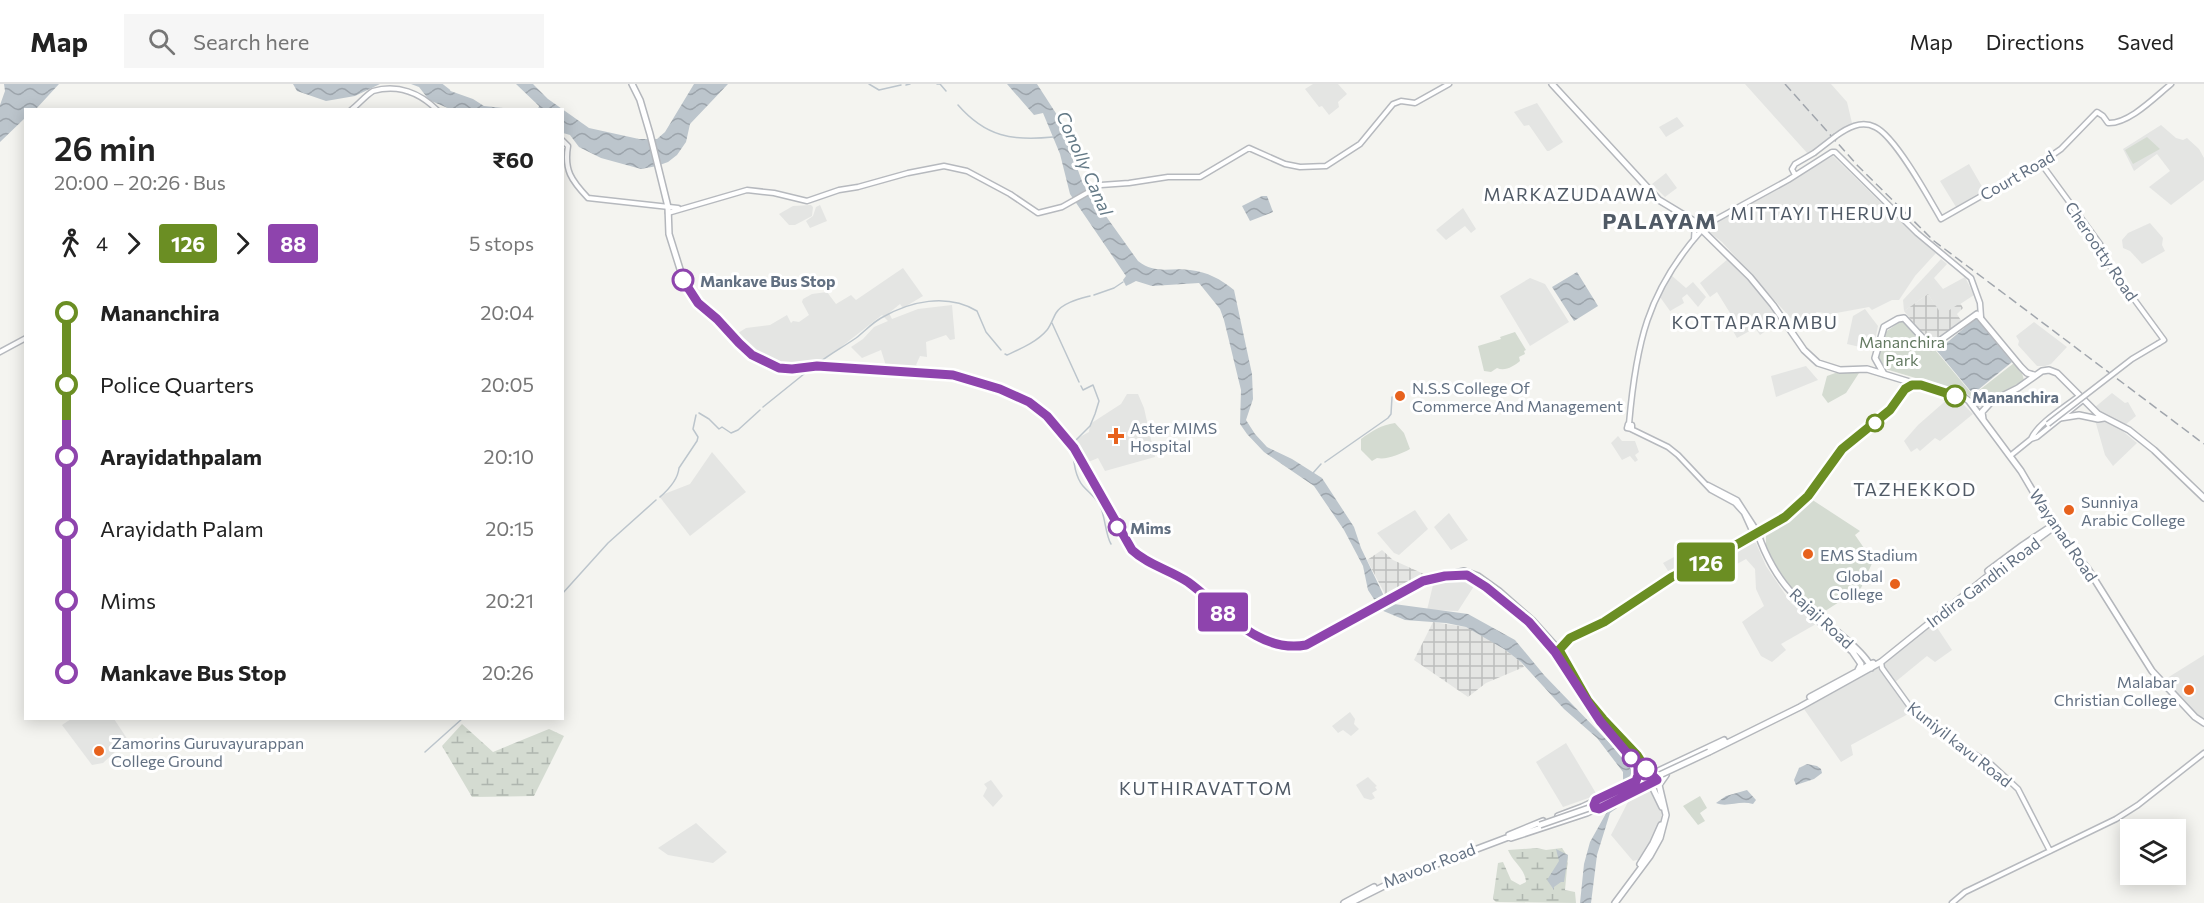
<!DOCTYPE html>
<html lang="en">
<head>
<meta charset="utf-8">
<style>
  body { margin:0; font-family:Commissioner,sans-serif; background:#f6f6f6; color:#222; height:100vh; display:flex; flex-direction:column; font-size:22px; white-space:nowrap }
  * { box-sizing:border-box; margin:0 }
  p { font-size:20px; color:#767676 }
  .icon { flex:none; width:33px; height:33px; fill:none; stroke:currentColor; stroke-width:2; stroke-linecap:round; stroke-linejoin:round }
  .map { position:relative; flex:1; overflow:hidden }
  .panel { position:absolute; left:24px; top:24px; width:540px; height:612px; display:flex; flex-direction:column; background:#fff; border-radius:0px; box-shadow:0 3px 15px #0003 }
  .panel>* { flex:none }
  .badge { padding:0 12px; border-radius:4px; font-size:21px; line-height:39px }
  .controls { position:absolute; left:2120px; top:735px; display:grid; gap:12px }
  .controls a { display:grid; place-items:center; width:66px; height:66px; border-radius:0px; background:#fff; box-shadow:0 3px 15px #0003; font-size:30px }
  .map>.badge { position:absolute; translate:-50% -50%; box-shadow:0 0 0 3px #fff }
  .legs { display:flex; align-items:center; gap:9px; height:66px; padding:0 30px; font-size:20px }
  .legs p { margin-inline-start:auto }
  .headline { display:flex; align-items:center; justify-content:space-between; height:102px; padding:0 30px }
  h1 { font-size:33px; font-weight:600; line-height:45px }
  ul { padding:0 30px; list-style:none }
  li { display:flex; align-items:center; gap:21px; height:72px; font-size:22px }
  li i { display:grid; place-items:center; width:9px; height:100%; margin:0 8px; background:currentColor }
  li i::after { content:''; width:15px; height:15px; margin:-8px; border:4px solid; border-radius:50%; background:#fff }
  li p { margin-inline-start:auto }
  li:first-child i { background:linear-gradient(#0000 50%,currentColor 0) }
  li:last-child i { background:linear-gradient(currentColor 50%,#0000 0) }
  header { display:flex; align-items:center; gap:36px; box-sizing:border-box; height:84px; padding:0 30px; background:#fff; border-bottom:2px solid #e0e0e0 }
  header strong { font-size:28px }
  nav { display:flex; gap:33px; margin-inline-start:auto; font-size:21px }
  .search { width:420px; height:54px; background:#f6f6f6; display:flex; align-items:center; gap:15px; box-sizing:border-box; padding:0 21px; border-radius:0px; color:#767676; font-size:22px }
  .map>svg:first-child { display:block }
</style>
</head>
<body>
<header>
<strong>Map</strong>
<div class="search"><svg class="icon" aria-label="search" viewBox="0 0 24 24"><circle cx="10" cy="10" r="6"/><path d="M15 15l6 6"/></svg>Search here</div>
<nav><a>Map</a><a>Directions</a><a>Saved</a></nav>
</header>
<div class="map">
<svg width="2204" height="819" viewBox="0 0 2204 819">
  <defs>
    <pattern id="industrial-grid" width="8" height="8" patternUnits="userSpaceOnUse" patternTransform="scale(1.5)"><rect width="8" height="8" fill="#e4e5e3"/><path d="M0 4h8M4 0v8" fill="none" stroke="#bcbebd"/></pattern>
    <pattern id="wetland-marsh" width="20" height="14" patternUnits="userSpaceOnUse" patternTransform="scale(1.5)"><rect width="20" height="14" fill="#d4dbd1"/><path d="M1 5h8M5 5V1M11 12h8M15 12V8" fill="none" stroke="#afb6af"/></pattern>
    <pattern id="water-waves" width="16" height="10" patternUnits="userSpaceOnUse" patternTransform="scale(1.5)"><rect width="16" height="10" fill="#bcc5cc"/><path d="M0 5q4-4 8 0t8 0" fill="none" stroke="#9ca4ab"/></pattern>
  </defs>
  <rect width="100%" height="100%" fill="#f4f4f0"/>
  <!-- built -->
  <path fill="#e4e5e3" d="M1313 0H1338L1347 10 1338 18 1339 23 1329 31 1322 22 1319 23 1305 5Z
    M1745 0H1831L1847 18 1852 39 1816 66 1808 70Z
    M1537 19 1563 58 1549 67H1547L1529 41 1524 42 1514 28Z
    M1677 33 1684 42 1666 53 1659 43Z
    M2161 41 2176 54 2183 56 2187 54 2199 65 2204 74V96L2171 121 2149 103 2170 87 2157 70 2134 87 2123 65Z
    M1833 72 1910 147 1936 169 1915 192 1899 216H1892L1872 226 1869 223 1831 230 1817 228 1797 241 1722 158 1709 148 1711 140Z
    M1969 80 1984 106 1956 123 1940 97Z
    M1666 89 1677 104 1665 113 1652 100Z
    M811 121 813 123 812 132 795 141H789L779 130 793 122Z
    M820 121 827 137 810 144 806 137 813 132 816 123Z
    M1463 124 1476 145 1471 149 1465 142 1446 156 1436 146Z
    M2150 139 2163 154 2162 161 2165 167 2142 180 2130 167 2123 164 2122 156 2128 149Z
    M1729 174 1782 236 1760 251 1755 244 1737 254 1725 233 1730 229 1717 208 1710 213 1700 199Z
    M1941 175 1947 180 1934 194 1943 205 1965 193 1974 211 1942 232 1928 210 1904 227 1903 216Z
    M903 184 923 212 903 224 900 220 889 229 892 235 918 225 952 221 955 255 950 256 946 251 926 258 927 273 920 272 916 281 921 284 920 287 887 285 881 266 862 274 851 263 863 255 874 243 888 237 882 231 818 281 783 283 766 277 748 265 735 251 746 244 770 241 787 231 791 239 793 237 799 238 809 231 802 218 803 215 812 210 827 208 836 220 851 211 856 216Z
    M1671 191 1686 204 1693 198 1706 213 1698 223 1687 210 1682 214 1684 219 1670 227 1660 213Z
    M1530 194 1545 200 1569 238 1530 262 1500 212Z
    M1865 225 1878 242 1873 266 1847 260 1853 232Z
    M2034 238 2067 263 2051 280 2045 282H2037L2018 261 2019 257 2016 252Z
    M1806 282 1818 296 1776 313 1771 292Z
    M2112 309 2125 319 2128 318 2136 332 2125 341 2104 332 2094 324Z
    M1127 310H1138L1144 324 1155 373 1105 387 1098 374 1086 379 1074 356 1089 348 1090 340 1121 320Z
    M1950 313 1963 320 1973 330 1940 357 1935 354 1920 367 1917 364 1911 368 1904 357 1918 341Z
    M2095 336 2107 338 2119 344 2137 359 2113 382 2105 371Z
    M1618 352 1622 357H1635L1639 368 1635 371 1638 376 1635 378 1630 372 1622 376 1611 359Z
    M712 368 746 408 690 452 659 412 690 400Z
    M1415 426 1428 445 1399 471 1394 469 1377 449Z
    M1449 429 1468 456 1451 466 1434 443Z
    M1747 457 1756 459 1766 482 1791 519 1816 540 1781 560 1786 566 1772 578 1761 572 1742 538 1764 522 1756 505 1755 485 1746 475 1717 491 1709 481Z
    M1683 468 1691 481 1672 493 1663 479Z
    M1463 493 1476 499 1458 527 1427 526 1433 501 1442 496Z
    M1934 539 1952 566 1935 578 1927 572 1894 599 1885 586 1884 580Z
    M2204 571V637L2197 632 2164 596Z
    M1878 584 1910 629 1851 661 1853 671 1841 678 1804 625Z
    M1350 628 1355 635 1354 640 1359 645 1351 652 1343 646 1338 649 1332 642Z
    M71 635H114L128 656 103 679 92 681 62 641Z
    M1566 659 1597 711 1563 723 1536 678Z
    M1368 693 1377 702 1375 703 1377 706 1372 709 1375 714 1371 716 1364 714 1356 701Z
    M991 696 1003 712 993 723 983 712 987 704 984 700Z
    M1650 704 1657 712 1662 726 1661 736 1651 761 1641 775 1633 777 1611 751 1630 714Z
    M696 739 727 768 713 779 668 771 658 764Z"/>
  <!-- industrial -->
  <path fill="url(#industrial-grid)" d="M1928 210 1942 231 1960 219 1963 224 1957 230 1962 238 1932 261 1904 227Z
    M1382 466 1393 476 1426 491 1387 514 1367 476Z
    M1433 538 1466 543 1480 550 1504 565 1521 578 1524 583 1486 599 1468 613 1414 576Z"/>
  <!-- green -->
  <path fill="#d4dbd1" d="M2147 53 2160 65 2133 80 2125 66Z
    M1901 237H1904L1930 266 1936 267 1973 311 2014 279 2022 289 2024 296 1989 317 1975 316 1966 309 1882 284 1877 276 1884 249Z
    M1515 248 1526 266 1524 267 1525 270 1519 273 1520 277C1514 282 1505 288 1497 284L1491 288 1484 287 1478 262 1501 255 1500 253Z
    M1852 287 1859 289 1846 309 1828 319 1822 311 1827 292 1838 288Z
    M1395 339 1404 349 1410 365C1401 370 1387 376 1377 374L1372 377 1361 366V355C1372 347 1381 341 1395 339Z
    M1811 415 1860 447 1855 451 1873 477 1861 504 1822 529 1788 503 1766 463V451L1792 433Z
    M1700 712 1707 724 1700 729 1705 737 1698 741 1683 722Z"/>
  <!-- wetland -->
  <path fill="url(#wetland-marsh)" d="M462 640 493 668 549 645 564 652 534 712 472 713 442 662Z
    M1537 764 1546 766 1562 764 1568 773 1565 806 1575 808 1576 819 1496 818 1493 815 1498 779 1503 778 1511 796 1520 801 1526 798C1525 784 1514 780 1508 766Z"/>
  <!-- water -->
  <path fill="url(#water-waves)" d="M4 0H59L36 25 26 26 25 34 0 58V21L5 7Z
    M293 0H380L355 12 326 17 297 7Z
    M411 0H440L442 4 473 15 484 22 512 25H450L429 16 419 3Z
    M516 0H533L548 15 589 44 639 55H657L665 48 694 0H728L690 40 686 58 677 71 668 78 657 82 641 85 601 74 579 63 570 51 563 49 562 26 538 25 539 22Z
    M1007 0H1037L1059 34 1083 100 1138 177C1156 191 1170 183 1190 186 1208 188 1220 195 1234 206L1252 290 1253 315 1246 336 1255 350 1267 363 1292 375 1322 394 1354 443 1361 464 1384 512 1394 520 1468 530 1515 556 1544 591 1624 674 1634 690 1631 700 1617 724 1610 729 1597 771 1591 819H1580L1584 780 1590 758 1623 699V688L1597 654 1564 625 1521 578 1504 565 1466 543 1446 539 1405 536 1381 526 1368 506 1363 482 1344 446 1314 402 1264 368 1247 350 1240 340 1241 306 1224 236 1220 225 1199 199 1152 202 1136 197 1126 202 1123 196 1126 192 1070 110 1060 70 1043 29 1034 31Z
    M1262 112H1267L1273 128 1250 137 1242 122Z
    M1577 188 1598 222 1574 237 1552 203Z
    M1976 234 2012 278 1973 310 1937 267Z
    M1807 680 1817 682 1821 685 1822 689 1814 695 1796 701 1794 696 1799 684Z
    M1747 706 1756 716 1753 720C1739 716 1727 724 1716 719L1726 712Z
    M1556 765 1568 771 1564 798H1561L1554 803V806L1547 796 1559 777Z"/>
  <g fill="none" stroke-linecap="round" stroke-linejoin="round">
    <!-- stream -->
    <path stroke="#bcc5cc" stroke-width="1.5" d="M869 0 879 6 901 1
      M937 0H940L946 7
      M906 1 910 0
      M958 21C986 53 1012 57 1053 53
      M1094 211 1114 204 1123 198
      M1052 239 1079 298
      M1005 270 1007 271C1020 265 1037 258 1047 246 1051 241 1053 234 1056 229 1062 219 1079 215 1090 212
      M817 280C830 270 843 263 856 254 864 248 872 239 881 234 910 217 947 209 977 227L986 248 1001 266
      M763 323 809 286
      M699 329 709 335 719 345 722 343 731 349 738 346 760 326
      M1073 359 1090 342 1095 330 1099 317 1093 301 1083 306 1081 302
      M1073 367C1073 378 1076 394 1083 402 1090 410 1098 415 1101 424 1105 434 1106 452 1111 460
      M1325 378 1388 334 1391 330 1392 313
      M1313 389 1321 380
      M660 413C668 406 678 395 679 384L697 357 698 353 693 345 696 331
      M562 510 608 459 656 416
      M425 668 463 634"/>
    <!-- river -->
    <path stroke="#bcc5cc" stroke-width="4.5" d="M439 0 448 7"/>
    <!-- secondary casing -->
    <g stroke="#b6b9be" stroke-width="7">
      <path id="secondary" d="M351 26C359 20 365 12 373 7 398 0 420 9 437 26
        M1836 52C1847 44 1861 36 1875 43 1895 52 1929 114 1941 135L2048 74 2061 65 2097 28 2103 32 2108 39C2129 40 2155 13 2171 0
        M562 56 568 62C564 86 571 96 588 114L678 124
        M2040 78 2100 160 2109 181 2164 256 2159 259
        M1795 91 1792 85 1795 80 1814 69
        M668 129 747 106 774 109 807 117 839 106 858 103 908 89 944 82 967 87 1010 110 1038 129 1062 123 1101 101 1129 99 1168 93H1200L1249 64 1285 80 1300 83 1326 82 1360 60 1393 20 1401 17 1415 19 1449 0
        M1704 142 1788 96 1832 68H1835L1917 149 1971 194 1980 219 1981 233
        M1694 155 1695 140
        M0 268 26 254
        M1628 340 1632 341V345L1627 344Z
        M1629 340C1636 260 1647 208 1701 147
        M2031 355 2037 353 2083 316
        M2031 355C2038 339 2065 323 2079 312
        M2010 372 2031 355
        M1708 401 1737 416 1757 447 1754 449
        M1559 566 1570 554 1604 538 1672 493 1689 484 1704 479 1754 451 1744 429 1735 419 1711 406 1678 371 1668 363 1631 345
        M1881 578 1882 584 1913 627 1950 655 1992 681 2018 705 2050 767
        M1636 697 1638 691V683
        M1952 819 1965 808 2116 735 2138 721 2204 669"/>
    </g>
    <!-- primary casing -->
    <g stroke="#b4b7bc" stroke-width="8">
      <path id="primary" d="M632 0 640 16 650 50 668 123 669 150 684 198 698 219 717 235 739 259 752 271 779 284 792 285 817 282 953 291 1000 305 1029 318 1047 332 1080 372 1132 466C1148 481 1170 486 1188 498 1224 524 1257 570 1307 561L1423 497 1464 487 1478 492 1499 507 1532 536 1559 566 1588 617 1603 635 1637 671 1642 680 1657 696 1659 701 1666 731 1660 754 1650 772 1615 819
        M1552 0 1659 116 1702 142
        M1703 147 1750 193 1773 221 1804 266 1818 279 1840 286 1867 285 1959 313H1964L1969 317 2021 387 2054 443 2088 485 2152 587 2195 633 2204 639
        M1884 290 1875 274 1884 243 1898 235 1904 234 1931 263 1977 230 2021 283 2027 289 2034 291
        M1971 319 1992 317 2018 304 2042 287 2049 286 2057 289 2098 330 2129 346 2154 366 2204 414
        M2060 334 2079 331 2098 335 2104 334
        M1983 335 1982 328 1991 318
        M1988 487 2023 461 2050 443H2054
        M1459 491C1474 491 1487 504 1499 514 1529 538 1549 558 1569 591
        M1796 517 1854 569
        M1852 567 1861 580 1858 586
        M1871 584C1867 567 1808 526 1793 510 1778 495 1765 471 1758 450L1776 440 1796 424 1808 412 1842 365 1890 326 1905 305 1917 301
        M1810 613 1873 579
        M1601 638 1647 692 1662 723
        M1709 668 1800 623 1881 578 1994 487 2054 443
        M1659 701 1666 691
        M1558 732 1582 723 1724 656
        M1509 751 1543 737
        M1511 754 1587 729 1648 700
        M1640 780 1653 759 1661 741
        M1344 819 1374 803
        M1350 819 1400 794 1514 751"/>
    </g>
    <!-- secondary -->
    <use href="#secondary" stroke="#fff" stroke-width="4"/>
    <!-- primary -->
    <use href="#primary" stroke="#fff" stroke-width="5"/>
    <!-- rail -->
    <path stroke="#a1a6ad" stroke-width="1.5" stroke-dasharray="9 4.5" stroke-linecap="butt" d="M1785 0 1858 82 1934 157 2204 360"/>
    <!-- secondary-bridge casing -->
    <g stroke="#b6b9be" stroke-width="7" stroke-linecap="butt">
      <path id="secondary-bridge" d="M1814 69 1836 52
        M2048 340 2132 275 2159 259"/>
    </g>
    <!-- primary-bridge casing -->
    <g stroke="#b4b7bc" stroke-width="8" stroke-linecap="butt">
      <path id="primary-bridge" d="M1540 741 1589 724 1709 668"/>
    </g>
    <!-- secondary-bridge -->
    <use href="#secondary-bridge" stroke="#fff" stroke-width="4"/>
    <!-- primary-bridge -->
    <use href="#primary-bridge" stroke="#fff" stroke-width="5"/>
  </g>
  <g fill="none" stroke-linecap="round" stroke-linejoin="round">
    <!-- line-1 casing -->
    <g stroke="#fff" stroke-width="14">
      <path id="line-1" d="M1646 685 1637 671 1603 635 1588 617 1559 566 1570 554 1604 538 1672 493 1729 465 1785 433 1808 412 1842 365 1890 326 1905 305 1912 301H1921L1955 312"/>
    </g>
    <!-- line-2 casing -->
    <g stroke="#fff" stroke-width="14">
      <path id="line-2" d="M683 196 698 219 717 235 739 259 752 271 779 284 792 285 817 282 953 291 1000 305 1029 318 1047 332 1074 364 1132 466C1148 481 1170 486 1188 498 1224 524 1257 570 1306 561L1423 497 1445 492 1467 491 1486 503 1529 538 1555 568 1600 637 1638 682V691L1636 697 1596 716 1594 721 1595 724 1599 725 1657 696 1646 685"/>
    </g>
    <!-- line-1 -->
    <use href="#line-1" stroke="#6b8e23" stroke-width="9"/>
    <!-- line-2 -->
    <use href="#line-2" stroke="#8e44ad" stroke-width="9"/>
  </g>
  <!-- markers -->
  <g fill="#fff" stroke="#8e44ad" stroke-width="3">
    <circle cx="683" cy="196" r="10"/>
    <circle cx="1117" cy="443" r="8"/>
    <circle cx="1631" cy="674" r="8"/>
    <circle cx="1646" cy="685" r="10"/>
  </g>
  <g fill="#e7621d" stroke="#fff" stroke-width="2">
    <circle cx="1400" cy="312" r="6"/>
    <path d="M1113 343h6v6h6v6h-6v6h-6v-6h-6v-6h6z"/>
    <circle cx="2069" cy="426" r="6"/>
    <circle cx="1808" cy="470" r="6"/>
    <circle cx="1895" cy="500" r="6"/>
    <circle cx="2189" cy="606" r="6"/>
    <circle cx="99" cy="667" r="6"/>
  </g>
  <g fill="#fff" stroke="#6b8e23" stroke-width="3">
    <circle cx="1955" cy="312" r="10"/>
    <circle cx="1875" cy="339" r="8"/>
  </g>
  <g text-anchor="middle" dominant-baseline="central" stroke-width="6" stroke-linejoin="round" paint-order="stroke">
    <!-- street labels -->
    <g font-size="16" fill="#627082" stroke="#fff">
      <text transform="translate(2017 91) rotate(-30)">Court Road</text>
      <text transform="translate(2102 167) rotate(56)">Cherootty Road</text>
      <text transform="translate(2064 451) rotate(56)">Wayanad Road</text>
      <text transform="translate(1983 498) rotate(-37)">Indira Gandhi Road</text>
      <text transform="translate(1822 534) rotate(43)">Rajaji Road</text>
      <text transform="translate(1960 660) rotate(38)">Kuniyil kavu Road</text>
      <text transform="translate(1429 781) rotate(-21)">Mavoor Road</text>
    </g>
    <!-- stop labels -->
    <g font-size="16" font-weight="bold" fill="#627082" stroke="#fff" text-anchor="start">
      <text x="700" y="196">Mankave Bus Stop</text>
      <text x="1972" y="312">Mananchira</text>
      <text x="1130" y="443">Mims</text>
    </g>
    <!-- park labels -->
    <g font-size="16" fill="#637961" stroke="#fff">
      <text x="1902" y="257">Mananchira<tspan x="1902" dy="18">Park</tspan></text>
    </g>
    <!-- poi labels -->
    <g font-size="16" fill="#627082" stroke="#fff" text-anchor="start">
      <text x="1412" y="303">N.S.S College Of<tspan x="1412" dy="18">Commerce And Management</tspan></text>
      <text x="1130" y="343">Aster MIMS<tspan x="1130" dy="18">Hospital</tspan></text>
      <text x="2081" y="417">Sunniya<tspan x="2081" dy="18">Arabic College</tspan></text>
      <text x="1820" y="470">EMS Stadium</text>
      <text x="1883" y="491" text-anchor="end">Global<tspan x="1883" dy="18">College</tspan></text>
      <text x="2177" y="597" text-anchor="end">Malabar<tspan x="2177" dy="18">Christian College</tspan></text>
      <text x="111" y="658">Zamorins Guruvayurappan<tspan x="111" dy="18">College Ground</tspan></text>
    </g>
    <!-- water labels -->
    <g font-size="18" font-style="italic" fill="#637986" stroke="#fff">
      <text transform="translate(1085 79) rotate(66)">Conolly Canal</text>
    </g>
    <!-- neighbourhood labels -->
    <g font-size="18" letter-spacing="1.5" fill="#505a66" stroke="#fff">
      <text x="1571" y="110">MARKAZUDAAWA</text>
      <text x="1822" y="129">MITTAYI THERUVU</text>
      <text x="1755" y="238">KOTTAPARAMBU</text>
      <text x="1915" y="405">TAZHEKKOD</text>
      <text x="1206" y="704">KUTHIRAVATTOM</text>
    </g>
    <!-- district labels -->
    <g font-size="22" font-weight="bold" letter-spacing="1.5" fill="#505a66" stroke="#fff">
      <text x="1660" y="136">PALAYAM</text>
    </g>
  </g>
</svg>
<div class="controls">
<a><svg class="icon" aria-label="layers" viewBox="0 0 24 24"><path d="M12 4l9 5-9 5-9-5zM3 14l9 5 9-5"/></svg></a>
</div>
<b class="badge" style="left:1706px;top:478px;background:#6b8e23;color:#fff">126</b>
<b class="badge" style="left:1223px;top:528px;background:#8e44ad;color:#fff">88</b>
<section class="panel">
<div class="headline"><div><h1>26 min</h1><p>20:00 – 20:26 · Bus</p></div><b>₹60</b></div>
<div class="legs"><svg class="icon" aria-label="walk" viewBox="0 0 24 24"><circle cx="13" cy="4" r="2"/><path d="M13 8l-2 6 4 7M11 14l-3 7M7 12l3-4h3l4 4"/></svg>4<svg class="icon" aria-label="forward" viewBox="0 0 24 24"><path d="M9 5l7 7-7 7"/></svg><b class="badge" style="background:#6b8e23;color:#fff">126</b><svg class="icon" aria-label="forward" viewBox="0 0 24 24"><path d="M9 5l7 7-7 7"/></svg><b class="badge" style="background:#8e44ad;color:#fff">88</b><p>5 stops</p></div>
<ul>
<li><i style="color:#6b8e23"></i><b>Mananchira</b><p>20:04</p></li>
<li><i style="color:#6b8e23"></i><span>Police Quarters</span><p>20:05</p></li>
<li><i style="color:#8e44ad"></i><b>Arayidathpalam</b><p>20:10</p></li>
<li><i style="color:#8e44ad"></i><span>Arayidath Palam</span><p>20:15</p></li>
<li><i style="color:#8e44ad"></i><span>Mims</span><p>20:21</p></li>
<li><i style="color:#8e44ad"></i><b>Mankave Bus Stop</b><p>20:26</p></li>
</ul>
</section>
</div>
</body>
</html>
